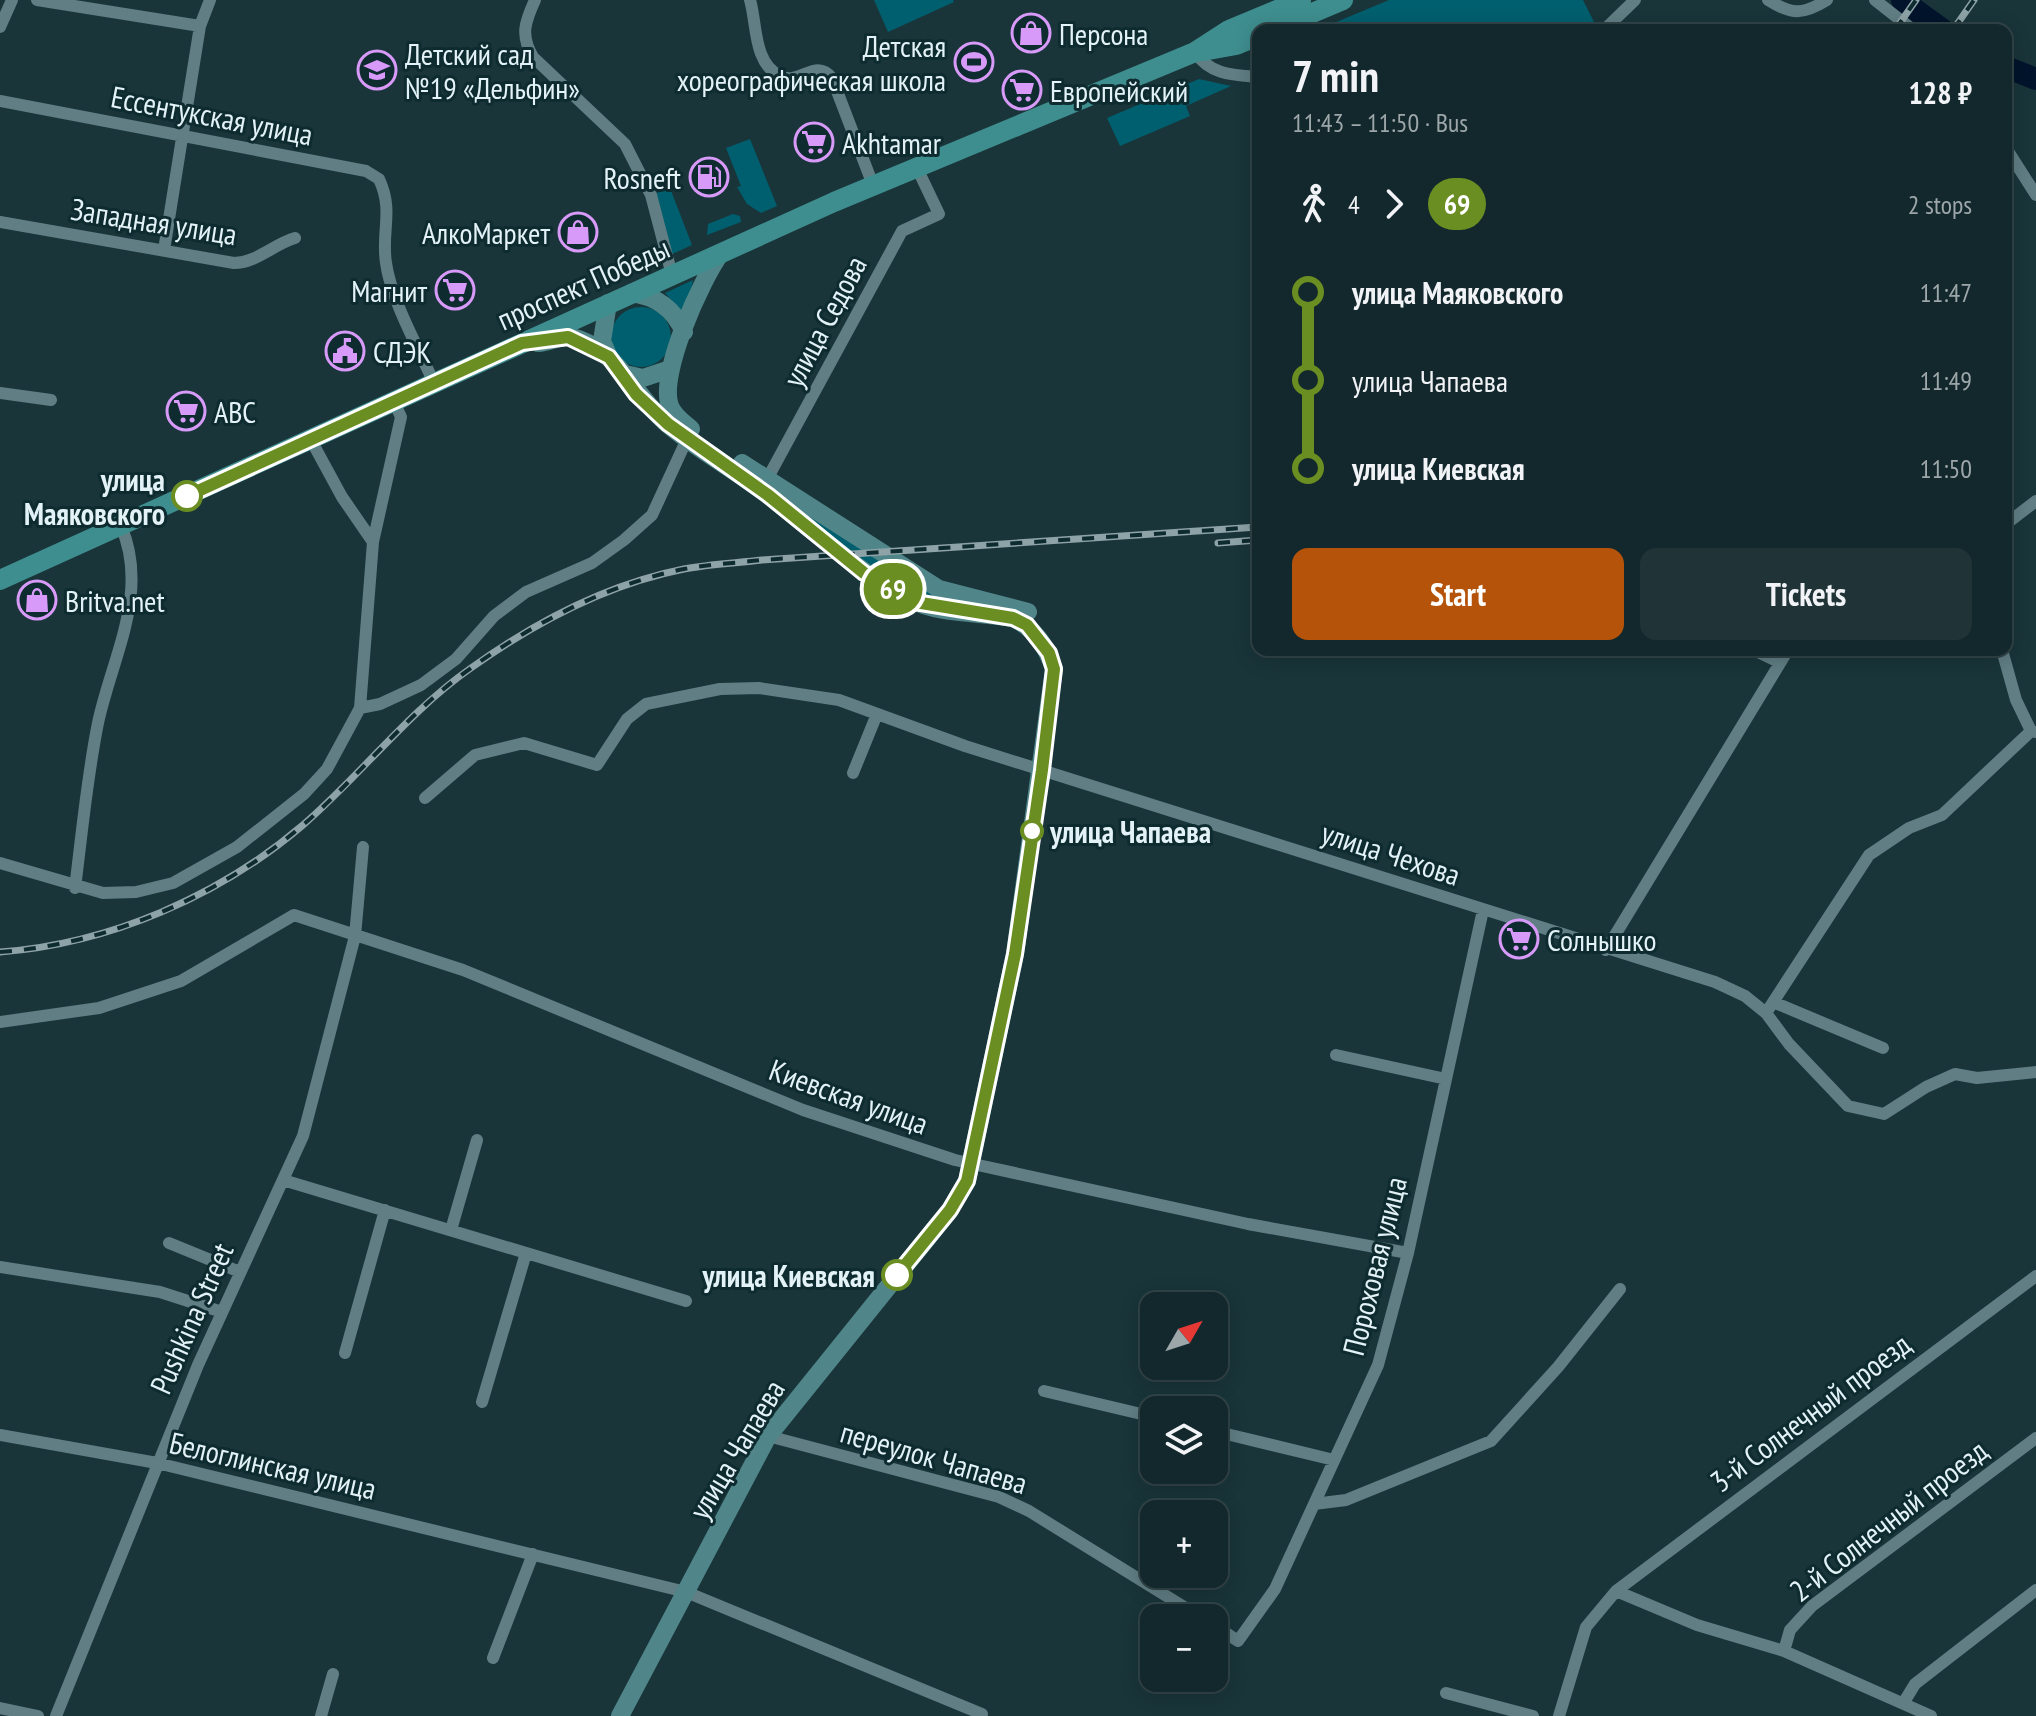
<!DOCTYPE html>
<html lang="en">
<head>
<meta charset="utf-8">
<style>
  body { margin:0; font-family:"PT Sans Narrow",sans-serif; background:#203438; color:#f1f3f6; height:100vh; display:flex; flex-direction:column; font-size:30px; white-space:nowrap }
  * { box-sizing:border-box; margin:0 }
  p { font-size:26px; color:#9da6a9 }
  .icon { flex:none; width:44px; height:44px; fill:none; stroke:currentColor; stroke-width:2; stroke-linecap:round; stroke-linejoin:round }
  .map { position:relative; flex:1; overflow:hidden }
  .sheet { position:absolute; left:1252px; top:24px; width:760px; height:632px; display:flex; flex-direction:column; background:#13282c; border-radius:16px; box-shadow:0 4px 20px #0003,0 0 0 2px #324448 }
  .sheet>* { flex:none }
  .badge { padding:0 16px; border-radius:26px; font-size:28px; line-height:52px }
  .needle { width:52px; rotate:51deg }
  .buttons { position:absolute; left:1140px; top:1292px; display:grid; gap:16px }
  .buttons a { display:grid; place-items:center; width:88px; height:88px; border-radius:16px; background:#13282c; box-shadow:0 4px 20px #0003,0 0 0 2px #324448; font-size:40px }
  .map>.badge { position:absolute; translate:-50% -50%; box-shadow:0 0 0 4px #fff }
  .legs { display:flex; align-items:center; gap:12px; height:88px; padding:0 40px; font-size:26px }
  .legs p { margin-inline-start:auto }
  .summary { display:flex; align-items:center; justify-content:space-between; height:136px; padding:0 40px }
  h1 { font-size:44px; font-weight:800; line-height:60px }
  .action { display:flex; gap:16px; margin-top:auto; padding:16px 40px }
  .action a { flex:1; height:92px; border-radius:16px; background:#b45309; color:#fff; font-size:32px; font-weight:800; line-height:92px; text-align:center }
  .action a+a { background:#203438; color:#f1f3f6 }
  ul { padding:0 40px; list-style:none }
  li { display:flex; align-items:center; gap:28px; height:88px; font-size:30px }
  li i { display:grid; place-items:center; width:12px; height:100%; margin:0 10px; background:currentColor }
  li i::after { content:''; width:20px; height:20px; margin:-10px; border:6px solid; border-radius:50%; background:#13282c }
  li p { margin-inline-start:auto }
  li:first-child i { background:linear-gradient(#0000 50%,currentColor 0) }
  li:last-child i { background:linear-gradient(currentColor 50%,#0000 0) }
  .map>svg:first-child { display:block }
</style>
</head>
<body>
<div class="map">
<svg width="2036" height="1716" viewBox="0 0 2036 1716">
  <rect width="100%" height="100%" fill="#19353a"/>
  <!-- green -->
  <path fill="#005f6e" d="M874 0H953L954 2 888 32Z
    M1389 0H1583L1595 24 1588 30H1317Z
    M1199 79 1231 86 1186 106 1190 116 1120 146 1107 118Z
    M750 139 777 206 761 213 747 204 737 187 741 186 726 148Z
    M670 188 692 245 668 256 654 194Z
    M733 214 740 216 741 222 707 235 708 224Z
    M693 280 688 309 681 311 665 293Z
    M611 337a30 30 0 1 1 60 0a30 30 0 1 1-60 0Z
    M774 492 922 586 958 604C880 587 834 540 774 492Z"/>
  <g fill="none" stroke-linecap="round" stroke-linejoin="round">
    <!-- river -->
    <path stroke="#01142b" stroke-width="22" d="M1902 0 1943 30
      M2006 67 2036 79"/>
    <!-- street -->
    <path stroke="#607e84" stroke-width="12" d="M37 0 200 26
      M535 0C525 22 520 35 533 57L625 144 651 195 672 275
      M750 0C757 23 753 63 780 76 800 86 815 57 832 78L873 185
      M1768 0C1792 15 1803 15 1827 0
      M1875 0 1913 30
      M0 27 12 0
      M1604 30 1635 0
      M1195 52C1210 75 1233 75 1258 77
      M0 101 366 171 379 179C394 211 381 231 386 263 391 300 419 349 434 383
      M2006 148 2036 195
      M0 222 234 263C256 263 274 244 295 238
      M164 250 200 26 210 0
      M0 393 51 400
      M311 440 342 497 373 542
      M771 472 902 231 939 214 917 168
      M2006 524 2036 501
      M1754 650 1779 662
      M2002 650 2016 700 2031 731 2036 732
      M360 708 380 704 421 685 456 659 494 616 526 592 592 563 624 540 652 515 687 439
      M853 773 877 714
      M425 798 475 755 524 743 597 765 627 719 646 704 720 689 759 688 839 700 965 746 1715 982 1745 996 1766 1013 1789 1044 1848 1106 1884 1114 1926 1087 1955 1074 1977 1078 2036 1072
      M0 863 103 893 136 892 173 883 237 847 304 794 327 769 360 708 373 542 401 417 394 402
      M75 888C82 833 87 777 98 723 112 657 150 593 121 526
      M1606 950 1788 650
      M1773 1002 1883 1048
      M1766 1013 1869 855 1909 828 1942 815 2031 731
      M0 1022 99 1008 181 981 294 915 463 970 803 1110 955 1160 1248 1224 1408 1253
      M1336 1055 1446 1079
      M283 1180 686 1301
      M451 1230 477 1140
      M169 1243 240 1272
      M0 1267 160 1292 222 1312
      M345 1353 385 1210
      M1044 1391 1154 1417
      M482 1402 526 1253
      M1214 1431 1334 1460
      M0 1435 157 1463 686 1592 982 1714
      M768 1436 999 1497 1029 1511 1202 1618
      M1314 1504 1346 1500 1491 1441 1558 1367 1620 1289
      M1616 1591 1697 1625 1784 1651 1931 1716
      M1214 1625 1238 1641 1275 1589 1378 1365 1408 1253 1483 910
      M1784 1651 1790 1630 1812 1606 2036 1438
      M493 1658 533 1554
      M1446 1693 1533 1716
      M1904 1702 1915 1684 2036 1590
      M0 1708 38 1716
      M56 1716 198 1365 303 1136 355 936 363 847
      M321 1716 333 1674
      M1559 1716 1586 1627 1616 1591 2036 1276"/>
    <!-- secondary -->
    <path stroke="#508689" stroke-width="18" d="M631 293C656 296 674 309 684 332
      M608 303 602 341 609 357
      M538 343C552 342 564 333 579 339 619 354 635 395 665 422 697 450 736 470 769 496 816 532 858 573 911 600 941 615 980 612 1013 618 1035 629 1046 645 1054 669L1015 954 967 1181 950 1210 768 1436 620 1716
      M625 374 643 378 670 369
      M691 429C683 422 674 416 670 406 658 375 701 280 721 253
      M742 463 939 589 1028 612"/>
    <!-- primary -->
    <path stroke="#3f8e8f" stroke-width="20" d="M1272 30 1343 0
      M1203 51 1236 45 1258 36
      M0 580 834 202 1195 52 1229 30 1301 0"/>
    <!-- rail casing -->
    <g stroke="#8ea3a7" stroke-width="7">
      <path id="rail" d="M1895 30 1916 0
        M1953 30 1974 0
        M1218 543 1258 540
        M0 952C109 944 220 896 303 825 361 775 408 712 471 668 534 623 608 584 684 569 709 564 737 563 762 560L1258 527"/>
    </g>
    <!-- rail -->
    <use href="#rail" stroke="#0e2b30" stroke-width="4" stroke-dasharray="12" stroke-linecap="butt"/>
  </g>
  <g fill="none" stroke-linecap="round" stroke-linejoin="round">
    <!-- line-1 casing -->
    <g stroke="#fff" stroke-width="18">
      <path id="line-1" d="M187 496 522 343 568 337 609 357 636 394 668 424 768 495 864 573 915 602 1013 618 1027 625 1049 653 1054 669 1042 770 1015 954 967 1181 950 1210 897 1275"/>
    </g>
    <!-- line-1 -->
    <use href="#line-1" stroke="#6b8e23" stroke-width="12"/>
  </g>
  <!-- icons -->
  <defs>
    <g id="shop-ring" transform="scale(2)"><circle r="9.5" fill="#0e2b30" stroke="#d89af8" stroke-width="1.5"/><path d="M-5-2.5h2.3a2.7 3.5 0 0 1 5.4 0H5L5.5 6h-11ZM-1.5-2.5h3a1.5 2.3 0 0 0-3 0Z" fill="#d89af8"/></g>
    <g id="stadium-ring" transform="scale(2)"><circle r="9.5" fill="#0e2b30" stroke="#d89af8" stroke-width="1.5"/><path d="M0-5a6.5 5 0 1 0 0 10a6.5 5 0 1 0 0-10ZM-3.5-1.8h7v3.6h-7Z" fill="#d89af8"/></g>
    <g id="school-ring" transform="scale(2)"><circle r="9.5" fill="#0e2b30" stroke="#d89af8" stroke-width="1.5"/><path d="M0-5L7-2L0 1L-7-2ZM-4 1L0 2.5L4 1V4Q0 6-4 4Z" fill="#d89af8"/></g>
    <g id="supermarket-ring" transform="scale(2)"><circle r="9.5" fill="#0e2b30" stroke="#d89af8" stroke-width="1.5"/><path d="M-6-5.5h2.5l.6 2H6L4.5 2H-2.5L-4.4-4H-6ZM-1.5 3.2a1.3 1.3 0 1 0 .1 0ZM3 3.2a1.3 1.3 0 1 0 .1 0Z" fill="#d89af8"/></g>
    <g id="fuel-ring" transform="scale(2)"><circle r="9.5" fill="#0e2b30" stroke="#d89af8" stroke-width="1.5"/><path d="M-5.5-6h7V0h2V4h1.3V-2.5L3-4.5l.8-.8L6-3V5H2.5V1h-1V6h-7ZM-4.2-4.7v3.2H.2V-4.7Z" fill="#d89af8"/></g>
    <g id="civic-ring" transform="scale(2)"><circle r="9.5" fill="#0e2b30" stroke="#d89af8" stroke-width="1.5"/><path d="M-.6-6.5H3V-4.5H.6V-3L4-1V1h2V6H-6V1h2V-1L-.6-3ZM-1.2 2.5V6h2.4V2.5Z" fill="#d89af8"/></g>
  </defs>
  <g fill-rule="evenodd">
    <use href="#shop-ring" x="1031" y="33"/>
    <use href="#stadium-ring" x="974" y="62"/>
    <use href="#school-ring" x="377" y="70"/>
    <use href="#supermarket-ring" x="1022" y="90"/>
    <use href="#supermarket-ring" x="814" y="142"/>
    <use href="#fuel-ring" x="709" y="177"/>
    <use href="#shop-ring" x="578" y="232"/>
    <use href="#supermarket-ring" x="455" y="290"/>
    <use href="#civic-ring" x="345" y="351"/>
    <use href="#supermarket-ring" x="186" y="411"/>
    <use href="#shop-ring" x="37" y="600"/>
    <use href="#supermarket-ring" x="1519" y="939"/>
  </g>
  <!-- markers -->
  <g fill="#fff" stroke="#6b8e23" stroke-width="4">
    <circle cx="187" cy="496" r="14"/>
    <circle cx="1032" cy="831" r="10"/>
    <circle cx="897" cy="1275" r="14"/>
  </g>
  <g text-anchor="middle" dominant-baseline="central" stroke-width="6" stroke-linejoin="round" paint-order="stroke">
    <!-- poi labels -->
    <g font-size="30" fill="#e2f2f6" stroke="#0e2b30" text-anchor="start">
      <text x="1059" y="33">Персона</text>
      <text x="946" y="45" text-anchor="end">Детская<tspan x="946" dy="34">хореографическая школа</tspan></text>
      <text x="405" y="53">Детский сад<tspan x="405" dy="34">№19 «Дельфин»</tspan></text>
      <text x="1050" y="90">Европейский</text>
      <text x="842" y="142">Akhtamar</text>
      <text x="681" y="177" text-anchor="end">Rosneft</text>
      <text x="550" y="232" text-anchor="end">АлкоМаркет</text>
      <text x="427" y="290" text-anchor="end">Магнит</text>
      <text x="373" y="351">СДЭК</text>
      <text x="214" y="411">ABC</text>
      <text x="65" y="600">Britva.net</text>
      <text x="1547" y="939">Солнышко</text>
    </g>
    <!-- street labels -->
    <g font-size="30" fill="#e2f2f6" stroke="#0e2b30">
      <text transform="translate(212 115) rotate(11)">Ессентукская улица</text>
      <text transform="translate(154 221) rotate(9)">Западная улица</text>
      <text transform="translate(583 283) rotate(-24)">проспект Победы</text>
      <text transform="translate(824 321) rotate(-62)">улица Седова</text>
      <text transform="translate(1391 853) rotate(18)">улица Чехова</text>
      <text transform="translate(849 1096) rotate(20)">Киевская улица</text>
      <text transform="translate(1374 1266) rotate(-76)">Пороховая улица</text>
      <text transform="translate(191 1318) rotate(-66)">Pushkina Street</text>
      <text transform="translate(1810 1412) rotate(-37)">3-й Солнечный проезд</text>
      <text transform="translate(736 1449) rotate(-59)">улица Чапаева</text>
      <text transform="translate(934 1457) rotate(16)">переулок Чапаева</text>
      <text transform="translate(273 1465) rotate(13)">Белоглинская улица</text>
      <text transform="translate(1888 1520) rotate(-38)">2-й Солнечный проезд</text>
    </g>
    <!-- stop labels -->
    <g font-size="30" font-weight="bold" fill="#e2f2f6" stroke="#0e2b30" text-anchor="end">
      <text x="165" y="479">улица<tspan x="165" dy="34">Маяковского</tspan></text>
      <text x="1050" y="831" text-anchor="start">улица Чапаева</text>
      <text x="875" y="1275">улица Киевская</text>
    </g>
  </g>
</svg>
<div class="buttons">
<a><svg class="needle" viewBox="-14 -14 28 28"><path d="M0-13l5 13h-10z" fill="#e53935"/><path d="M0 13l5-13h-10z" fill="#9da6a9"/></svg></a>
<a><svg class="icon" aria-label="layers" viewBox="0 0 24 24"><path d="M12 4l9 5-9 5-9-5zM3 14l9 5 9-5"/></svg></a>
<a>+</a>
<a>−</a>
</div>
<b class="badge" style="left:893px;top:589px;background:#6b8e23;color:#fff">69</b>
<section class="sheet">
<div class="summary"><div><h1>7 min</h1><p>11:43 – 11:50 · Bus</p></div><b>128 ₽</b></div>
<div class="legs"><svg class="icon" aria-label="walk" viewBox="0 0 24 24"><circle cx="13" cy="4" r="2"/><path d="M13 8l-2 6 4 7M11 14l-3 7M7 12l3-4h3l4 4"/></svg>4<svg class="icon" aria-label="forward" viewBox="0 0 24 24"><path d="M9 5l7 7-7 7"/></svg><b class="badge" style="background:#6b8e23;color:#fff">69</b><p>2 stops</p></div>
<ul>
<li><i style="color:#6b8e23"></i><b>улица Маяковского</b><p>11:47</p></li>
<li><i style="color:#6b8e23"></i><span>улица Чапаева</span><p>11:49</p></li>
<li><i style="color:#6b8e23"></i><b>улица Киевская</b><p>11:50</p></li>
</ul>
<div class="action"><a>Start</a><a>Tickets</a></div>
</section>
</div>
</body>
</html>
